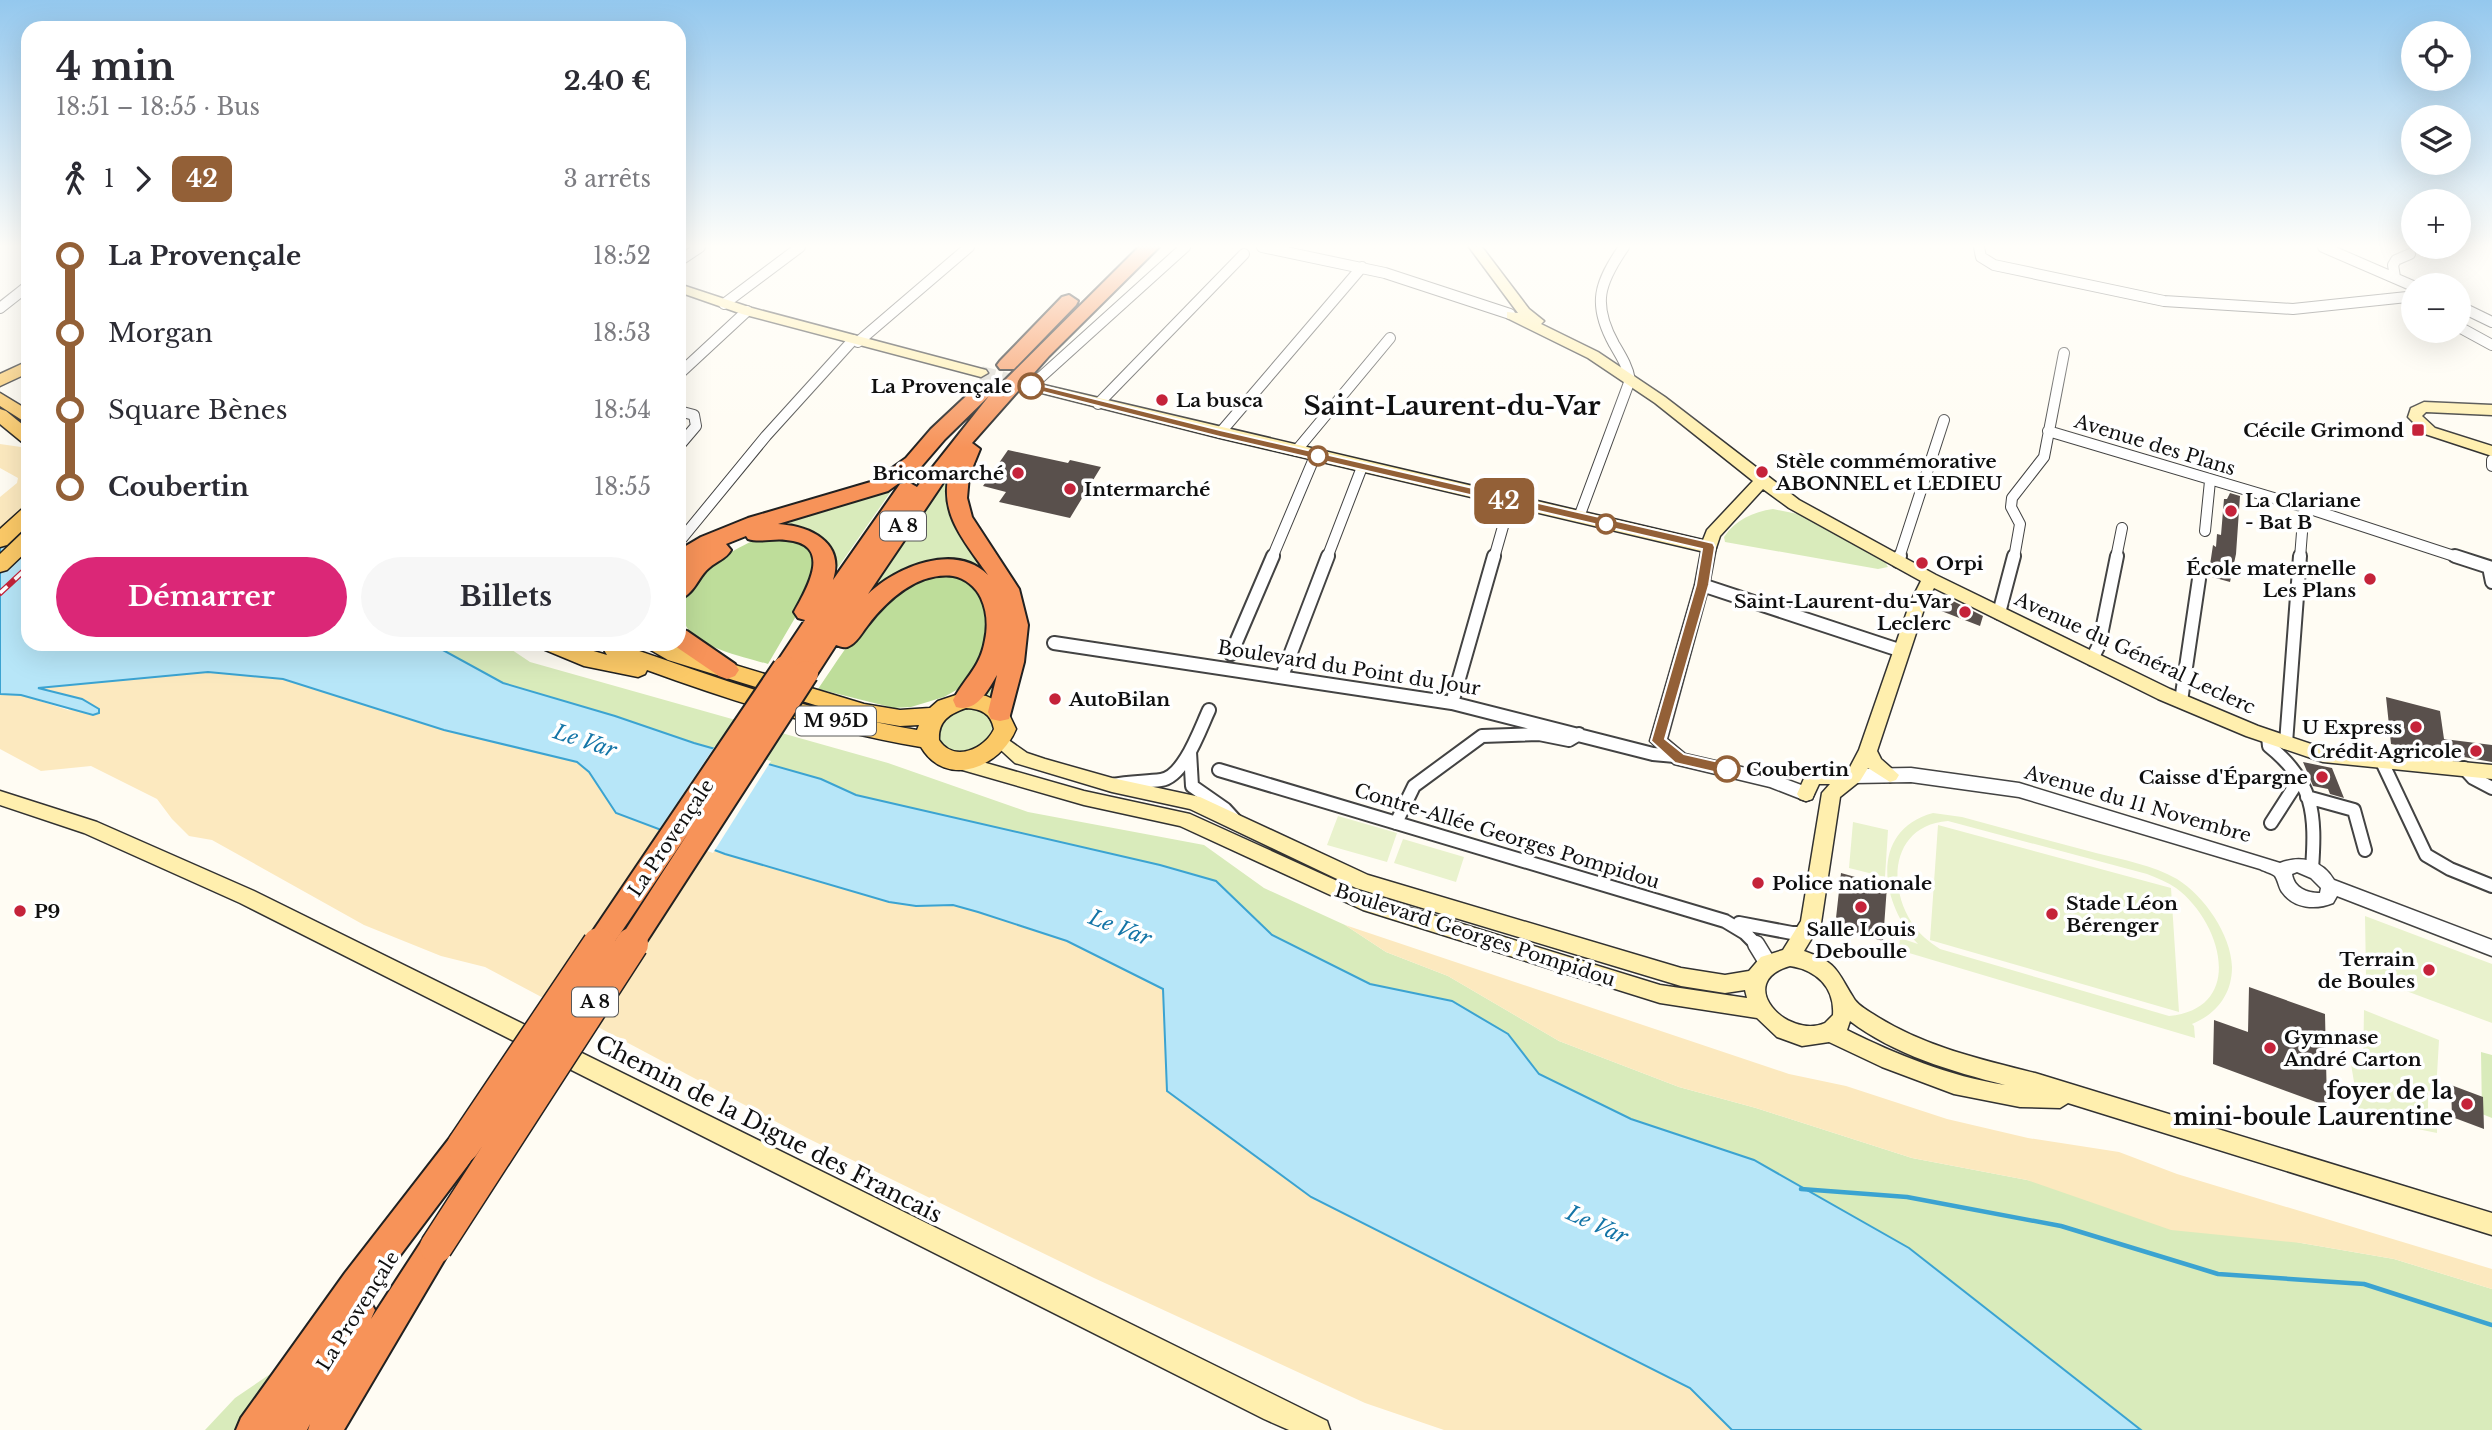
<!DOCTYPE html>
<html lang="fr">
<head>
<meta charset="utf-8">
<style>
  body { margin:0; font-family:"Libre Baskerville",serif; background:#f7f7f7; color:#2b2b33; height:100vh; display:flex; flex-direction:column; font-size:26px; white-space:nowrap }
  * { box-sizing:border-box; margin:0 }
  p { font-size:23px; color:#7c7c81 }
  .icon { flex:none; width:38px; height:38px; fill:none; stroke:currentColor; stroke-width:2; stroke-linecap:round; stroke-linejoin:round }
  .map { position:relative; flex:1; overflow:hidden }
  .panel { position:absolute; left:21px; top:21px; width:665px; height:630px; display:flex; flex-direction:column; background:#fff; border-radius:21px; box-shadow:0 7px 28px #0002 }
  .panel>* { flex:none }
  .badge { padding:0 14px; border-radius:10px; font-size:24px; line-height:46px }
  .buttons { position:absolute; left:2401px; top:21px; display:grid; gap:14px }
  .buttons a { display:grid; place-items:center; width:70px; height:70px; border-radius:50%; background:#fff; box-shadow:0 7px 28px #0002; font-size:35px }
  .map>.badge { position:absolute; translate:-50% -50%; box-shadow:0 0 0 4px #fff }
  .legs { display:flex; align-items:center; gap:10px; height:77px; padding:0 35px; font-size:23px }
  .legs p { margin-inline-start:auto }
  .head { display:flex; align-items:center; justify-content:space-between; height:119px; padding:0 35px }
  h1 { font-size:38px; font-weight:800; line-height:52px }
  .cta { display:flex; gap:14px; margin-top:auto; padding:14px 35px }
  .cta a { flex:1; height:80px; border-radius:42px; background:#db2777; color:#fff; font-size:28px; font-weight:800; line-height:80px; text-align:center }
  .cta a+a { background:#f7f7f7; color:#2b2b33 }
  ul { padding:0 35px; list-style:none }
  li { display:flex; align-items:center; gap:24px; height:77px; font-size:26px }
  li i { display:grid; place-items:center; width:10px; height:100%; margin:0 9px; background:currentColor }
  li i::after { content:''; width:18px; height:18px; margin:-9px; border:5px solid; border-radius:50%; background:#fff }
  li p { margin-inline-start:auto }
  li:first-child i { background:linear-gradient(#0000 50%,currentColor 0) }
  li:last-child i { background:linear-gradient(currentColor 50%,#0000 0) }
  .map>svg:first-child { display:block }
</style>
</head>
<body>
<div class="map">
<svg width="2492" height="1430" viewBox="0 0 2492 1430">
  <rect width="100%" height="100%" fill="#fffcf3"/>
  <!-- green -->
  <path fill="#d9ebbb" d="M951 473 1002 587 996 698 979 693 1001 594 987 572 976 566 865 599Z
    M894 487 830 579C830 570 832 556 828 547 816 518 762 527 739 535 722 541 692 561 679 573V565L719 541Z
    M1773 509 1798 514 1884 560 1888 567 1878 569 1725 542 1724 537C1735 520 1753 512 1773 509Z
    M432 644H503L530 662 888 763 1028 812 1204 845 1264 888 1345 925 1386 952 1448 976 1559 1041 1679 1087 1756 1108 1912 1158 2027 1180 2301 1243 2394 1259 2492 1289V1430H2141L1909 1248 1754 1160 1631 1119 1539 1074 1508 1034 1452 1001 1370 984 1272 935 1216 881 1160 865 856 795 821 779 694 743 615 716 503 683Z
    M970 707C1027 716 961 780 937 737L940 722 961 708Z
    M2481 1052 2492 1055V1118L2482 1114Z
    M294 1358 240 1430H205L235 1398Z"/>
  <!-- forest -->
  <path fill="#bedd9a" d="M758 539 798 540 815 554 809 594 768 664C747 658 696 647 686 626 667 589 730 549 758 539Z
    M942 574 956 575 980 588 989 625 986 649 967 684 944 697 911 707 894 708 818 689C843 653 868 610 906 585 915 578 931 577 942 574Z"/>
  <!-- sand -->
  <path fill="#fce9bf" d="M0 444 28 448V541L0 540V497L17 483 18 478 0 468Z
    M208 672 283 679 444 730 577 762 589 772 616 813 725 854 889 902 916 906 953 905 978 912 1067 941 1164 989 1167 1091 1311 1197 1690 1388 1732 1430H1444L1365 1403 1094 1278 805 1137 485 967 441 956 364 925 212 840 189 836 172 819 157 799 91 766 41 771 0 749V694L21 695 71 711 35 688Z
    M1345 925 1789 1074 1846 1086 1947 1119 2028 1138 2119 1152 2177 1174 2492 1269V1289L2394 1259 2301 1243 2171 1230 2027 1180 1912 1158 1756 1108 1679 1087 1559 1041 1448 976 1386 952Z"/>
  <!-- pitch -->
  <path fill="#e9f2cd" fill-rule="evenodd" d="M1933 813 1962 817C2006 829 2051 841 2096 853 2123 860 2153 865 2177 879 2204 896 2231 934 2232 967 2232 995 2216 1014 2192 1024L2194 1026 2195 1038 1899 950 1900 938 1918 944C1881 904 1868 831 1933 813ZM1948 821 2147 874C2157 878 2167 882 2176 888 2221 921 2247 1008 2169 1016L1940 949C1929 942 1919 934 1912 923 1886 883 1893 825 1948 821Z
    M1338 816 1397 833 1387 862 1327 845Z
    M1853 822 1888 830 1885 877 1849 868Z
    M1938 825 2171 888 2179 1012 1930 940Z
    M1403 839 1464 857 1456 882 1394 863Z
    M2365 916 2492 964V1023L2366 976Z
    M2364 1010 2439 1040 2436 1092 2428 1091V1113L2437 1120V1133L2398 1125 2359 1112 2351 1064 2363 1068Z"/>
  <!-- water -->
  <path fill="#b7e6f8" stroke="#3ba3d1" stroke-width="2" d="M0 540 28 541V644H432L503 683 615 716 694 743 821 779 856 795 1160 865 1216 881 1272 935 1370 984 1452 1001 1508 1034 1539 1074 1631 1119 1754 1160 1909 1248 2141 1430H1732L1690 1388 1311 1197 1167 1091 1163 989 1067 941 978 912 953 905 916 906 889 902 725 854 616 813 589 772 577 762 444 730 283 679 208 672 38 688 82 699 99 709V713L93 715 21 695 0 694Z"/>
  <!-- pier -->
  <path fill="#fffcf3" d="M715 746 771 761 713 853 657 833Z"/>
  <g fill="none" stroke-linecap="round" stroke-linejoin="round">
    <!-- stream -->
    <path stroke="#3ba3d1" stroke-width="4.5" d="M1801 1189 1907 1197 2061 1226 2218 1274 2364 1284 2492 1325"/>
  </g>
  <!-- building -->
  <path fill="#59504c" d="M1008 450 1068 463 1070 460 1101 467 1070 518 999 502 1006 492 983 486Z
    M2230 493 2240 496 2236 554 2230 582 2212 577 2214 566 2210 565 2213 545 2216 547 2217 534 2221 535 2224 499H2227Z
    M1943 596 1983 616 1980 626 1931 607 1934 597Z
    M2386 697 2440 711 2444 739 2492 745V762L2391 744Z
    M2303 762 2332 768 2344 798 2330 794 2328 789 2313 786Z
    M1841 873 1887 886 1883 941 1835 927Z
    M2249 987 2325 1014 2327 1106 2213 1064 2214 1020 2248 1032Z
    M2451 1085 2483 1097 2484 1129 2452 1117Z"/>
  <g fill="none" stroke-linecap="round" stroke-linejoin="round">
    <!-- secondary-tunnel -->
    <path stroke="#dbd9d1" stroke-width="14" stroke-dasharray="14 7" stroke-linecap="butt" d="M981 373 1031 386"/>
    <!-- minor-far2 casing -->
    <g stroke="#434343" stroke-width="12">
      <path id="minor-far2" d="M1262 247 1385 273 1510 314
        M1979 247 1981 257 1994 265 2164 301 2293 309 2407 297
        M2323 247 2413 286
        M679 261 700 247
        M2395 277 2393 265 2396 260 2410 254
        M724 304 800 247
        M2459 306 2492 322
        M0 308 28 286
        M2459 327 2492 345
        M858 342 969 247
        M679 374 747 311
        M1031 386 1185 247
        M1098 404 1244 254
        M679 411 694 415 696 426 679 446
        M2048 431 2304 507 2460 558
        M1220 433 1362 267
        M1296 451 1390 338
        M2492 460V466
        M1579 517 1630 380C1628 367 1621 356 1614 344 1592 304 1599 283 1624 247
        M2205 531 2210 481
        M679 542 766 436 853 340
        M1272 558 1315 456
        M1327 558 1362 467
        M1494 558 1510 502
        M1899 558 1944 420
        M2014 558 2020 524 2011 507 2012 498 2044 457 2064 353
        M2116 558 2122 528
        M2300 558 2304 507"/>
    </g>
    <!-- minor-far1 casing -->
    <g stroke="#434343" stroke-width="16">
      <path id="minor-far1" d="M2455 556 2492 568
        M1898 561 1900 556
        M2489 567 2492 582
        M1702 585 1902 651
        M1999 613 2014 556
        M1054 643 1452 703 1653 754 1675 756
        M1231 654 1273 556
        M2092 659 2099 645 2117 556
        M1282 676 1328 556
        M2181 701 2199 579
        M1452 703 1494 556
        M2268 737 2269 746C2314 782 2316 814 2312 869
        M2286 743 2300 556
        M1190 752 1192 786 1225 809 1236 821
        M2382 762 2426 855 2450 869 2492 886
        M2464 768 2473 778 2492 788
        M1219 770 1725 921 1745 933 1757 945
        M1112 785C1129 782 1145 782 1161 780 1184 777 1200 729 1209 710
        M2307 797 2354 810 2365 850
        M1396 823 1414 786 1482 736 1539 734 1569 740 1579 734
        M2271 823 2300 778
        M1739 923 1792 933H1807"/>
    </g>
    <!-- minor casing -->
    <g stroke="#434343" stroke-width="19">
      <path id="minor" d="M1756 944 1767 962"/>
    </g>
    <!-- tertiary casing -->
    <g stroke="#434343" stroke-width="3">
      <path id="tertiary" d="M1709 542 1716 547 1709 585 1667 739 1685 754 1772 774 1812 789 1814 794 1812 799 1806 801 1770 787 1674 764 1650 741 1695 585 1702 547Z
        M1911 768 2019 783 2280 863C2301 855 2322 860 2334 880L2492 940V956L2337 896 2333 903C2316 910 2294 909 2282 892 2279 888 2278 880 2275 876 2272 873 2263 871 2260 869L2019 797 1911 782 1854 783 1848 781 1846 776 1848 771 1854 769ZM2297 872 2311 878 2321 888 2320 893C2307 893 2294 888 2292 874Z"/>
    </g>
    <!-- secondary casing -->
    <g stroke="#323232" stroke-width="3">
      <path id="secondary" d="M1469 247H1482L1529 309 1544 321 1541 324 1598 352 1665 397 1799 500 1936 575 2170 689 2258 726 2323 748 2492 765V779L2323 762 2246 736 2158 699 1934 588 1926 603 1877 751 1881 759 1899 775 1896 780 1890 782 1868 768 1860 781 1840 797 1821 923 1804 951C1838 963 1836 970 1853 997 1856 1004 1867 1010 1873 1014 1922 1046 1979 1059 2035 1073L2492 1213V1235L2068 1103 2060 1108 2020 1107 1954 1094 1882 1067 1829 1042 1802 1046 1777 1037 1757 1018 1660 1003 1363 910 1180 826 1084 805 952 767 949 762 952 757 958 755 1084 791 1190 814 1368 895 1660 985 1747 998 1745 990 1725 993 1681 986 1356 888 1190 809 1112 792 1015 763 991 741 994 736 1000 734 1027 753 1045 759 1112 778 1200 797 1368 875 1681 968 1725 975 1749 971 1761 957 1783 950 1801 921 1822 793 1830 784H1819L1812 799 1806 801 1800 799 1797 794 1807 772 1849 769 1859 750 1910 603 1921 581 1789 508 1763 489 1720 536 1715 551 1709 553 1220 438 1026 389 1024 386 1031 382 1703 540 1707 530 1753 481 1655 403 1588 358 1507 318V312L1518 313ZM1790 966C1816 970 1835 987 1833 1015L1825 1023C1787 1040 1733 982 1790 966ZM1850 1021C1895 1055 1951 1071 2005 1085 1949 1076 1897 1055 1847 1030Z
        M679 284 752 308 986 370 988 373 981 377 742 314 679 292Z
        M2424 402 2492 405V415L2426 412 2422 416 2435 428 2492 446V456L2425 434 2408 417 2411 408Z
        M0 791 97 822 254 891 1327 1421 1330 1430H1289L1264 1419 240 903 84 833 0 805Z"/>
    </g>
    <!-- primary casing -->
    <g stroke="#212121" stroke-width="3">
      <path id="primary" d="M28 361V373L0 386V374Z
        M0 393 28 410V424L0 406Z
        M0 409 6 411 28 429V444L22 442 0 424Z
        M28 508V525L7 545 0 547V529L21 510Z
        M28 532V550L7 570 0 572V554L21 534Z
        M540 644H570L607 655 604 650 607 645 619 644C717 678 814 713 917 730L919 725 900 726 864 720 668 660 649 649 646 644H672L682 649 864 704 900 710 930 708 938 701 965 692 986 696 1004 704 1016 729C1000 768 946 789 921 747 828 731 737 703 647 670L645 674 638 677 584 666 543 649ZM966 708C981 709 991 713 994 729 985 749 954 763 939 740 938 721 949 714 966 708Z"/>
    </g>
    <!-- motorway casing -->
    <g stroke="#212121" stroke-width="4">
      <path id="motorway" d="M1139 247H1159L1049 356 972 443 980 449 969 476 967 498 972 517 1019 589 1028 625 1024 662 1009 719 1000 721 991 719 988 712 997 675C988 690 977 713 956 707L953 700C966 676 980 668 985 640 988 626 987 611 981 598 976 587 965 578 953 576 918 572 888 599 868 625 863 631 858 641 851 645 846 649 841 647 836 645L814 679 806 682 798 679 794 673 785 677 777 674 773 668 805 620 798 618 794 612C807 588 834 544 786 540 773 538 760 543 748 539L746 536 726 544 731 550C726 559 717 561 709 568 698 577 694 595 679 599V575L686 566 679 568V550L701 537 748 518 874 481 906 458 931 429 978 385H992L995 389 993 392ZM989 396 917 487 908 482 900 484 833 580C845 542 810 526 778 524L888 491 920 468 945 439ZM949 474C939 515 966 543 988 575 955 542 896 567 868 594Z
        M1069 295 1078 301 1076 305 1014 369H1000L997 365 1000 361 1062 297Z
        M679 628 687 631 735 664 739 670 735 676 727 679 719 676 672 644H679Z
        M463 1131 474 1135 478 1146 474 1157 368 1298 375 1310 371 1319 425 1236 436 1231 447 1236 452 1247 344 1430H308L310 1424 307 1430H236L241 1418 345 1273 452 1135Z"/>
    </g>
    <!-- minor-far2 -->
    <use href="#minor-far2" stroke="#fff" stroke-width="10"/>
    <!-- minor-far1 -->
    <use href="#minor-far1" stroke="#fff" stroke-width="12"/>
    <!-- minor -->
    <use href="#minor" stroke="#fff" stroke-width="16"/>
    <!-- tertiary -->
    <use href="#tertiary" fill="#fff" fill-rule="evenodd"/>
    <!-- secondary -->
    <use href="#secondary" fill="#ffefae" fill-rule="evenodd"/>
    <!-- primary -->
    <use href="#primary" fill="#fbc967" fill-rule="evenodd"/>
    <!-- motorway -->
    <use href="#motorway" fill="#f79359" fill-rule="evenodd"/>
    <!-- rail casing -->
    <g stroke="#c5233a" stroke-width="6">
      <path id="rail" d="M0 593 28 567"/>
    </g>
    <!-- rail -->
    <use href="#rail" stroke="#fff" stroke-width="3.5" stroke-dasharray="10" stroke-linecap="butt"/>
    <!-- motorway-bridge-far1 casing -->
    <g stroke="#212121" stroke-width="28" stroke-linecap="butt">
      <path id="motorway-bridge-far1" d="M598 945 785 668
        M630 945 806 673"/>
    </g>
    <!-- motorway-bridge casing -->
    <g stroke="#212121" stroke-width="35" stroke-linecap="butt">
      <path id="motorway-bridge" d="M463 1146 599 944
        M436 1247 632 944"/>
    </g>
    <!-- motorway-bridge-far1 -->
    <use href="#motorway-bridge-far1" stroke="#f79359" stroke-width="24"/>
    <!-- motorway-bridge -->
    <use href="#motorway-bridge" stroke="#f79359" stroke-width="32"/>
  </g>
  <!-- sky -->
  <linearGradient id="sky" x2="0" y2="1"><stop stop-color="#94c8ee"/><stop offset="0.55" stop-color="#fffefa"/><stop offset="1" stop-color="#fffefa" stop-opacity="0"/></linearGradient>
  <rect width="2492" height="448" fill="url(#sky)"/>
  <!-- line-1 -->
  <path fill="#936037" stroke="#fff" stroke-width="2" d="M1031 383 1220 430 1713 543 1715 547 1709 585 1665 739 1684 754 1732 765V773L1727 775 1675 763 1651 741 1696 585 1702 549 1220 437 1027 388 1025 386Z"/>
  <!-- markers -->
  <g fill="#fff" stroke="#936037" stroke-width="3.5">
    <circle cx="1031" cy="386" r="12"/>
    <circle cx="1318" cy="456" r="9"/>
    <circle cx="1606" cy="524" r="9"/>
    <circle cx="1727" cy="769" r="12"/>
  </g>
  <g fill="#c5233a" stroke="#fff" stroke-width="2.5">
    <circle cx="1162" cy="400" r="7"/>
    <rect x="2411" y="423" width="14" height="14" rx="3.5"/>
    <circle cx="1762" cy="472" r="7"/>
    <circle cx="1018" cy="473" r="7"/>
    <circle cx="1070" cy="489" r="7"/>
    <circle cx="2231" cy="511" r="7"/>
    <circle cx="1922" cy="563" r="7"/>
    <circle cx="2370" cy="579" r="7"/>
    <circle cx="1965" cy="612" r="7"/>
    <circle cx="1055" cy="699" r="7"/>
    <circle cx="2416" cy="727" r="7"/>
    <circle cx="2476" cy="751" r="7"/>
    <circle cx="2322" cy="777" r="7"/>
    <circle cx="1758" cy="883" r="7"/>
    <circle cx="1861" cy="907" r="7"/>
    <circle cx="20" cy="911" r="7"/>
    <circle cx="2052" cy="914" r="7"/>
    <circle cx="2429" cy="970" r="7"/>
    <circle cx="2270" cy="1048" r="7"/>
    <circle cx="2467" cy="1104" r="7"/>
  </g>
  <g text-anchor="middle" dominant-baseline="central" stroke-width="7" stroke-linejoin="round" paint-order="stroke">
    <!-- shield labels -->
    <g fill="#fff" stroke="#585858" stroke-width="2">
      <rect x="880" y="511.5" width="46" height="29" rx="5"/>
      <rect x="796" y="706.5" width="80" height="29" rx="5"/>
      <rect x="572" y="987.5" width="46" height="29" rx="5"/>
    </g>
    <g font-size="18" font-weight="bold" fill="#101010">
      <text x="903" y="526">A 8</text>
      <text x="836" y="721">M 95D</text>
      <text x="595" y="1002">A 8</text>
    </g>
    <!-- stop labels -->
    <g font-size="19" font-weight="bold" fill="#101010" stroke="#fff" text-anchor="end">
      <text x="1012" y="386">La Provençale</text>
      <text x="1746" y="769" text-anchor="start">Coubertin</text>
    </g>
    <!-- poi labels -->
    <g font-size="19" font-weight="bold" fill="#101010" stroke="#fff" text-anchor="start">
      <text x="1176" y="400">La busca</text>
      <text x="2404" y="430" text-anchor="end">Cécile Grimond</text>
      <text x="1776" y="461">Stèle commémorative<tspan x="1776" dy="22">ABONNEL et LEDIEU</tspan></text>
      <text x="1004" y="473" text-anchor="end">Bricomarché</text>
      <text x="1084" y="489">Intermarché</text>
      <text x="2245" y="500">La Clariane<tspan x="2245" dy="22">- Bat B</tspan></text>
      <text x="1936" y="563">Orpi</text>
      <text x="2356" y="568" text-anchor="end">École maternelle<tspan x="2356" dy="22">Les Plans</tspan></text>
      <text x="1951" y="601" text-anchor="end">Saint-Laurent-du-Var<tspan x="1951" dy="22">Leclerc</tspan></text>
      <text x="1069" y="699">AutoBilan</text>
      <text x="2402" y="727" text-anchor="end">U Express</text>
      <text x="2462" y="751" text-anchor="end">Crédit Agricole</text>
      <text x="2308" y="777" text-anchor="end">Caisse d'Épargne</text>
      <text x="1772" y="883">Police nationale</text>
      <text x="2066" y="903">Stade Léon<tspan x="2066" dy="22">Bérenger</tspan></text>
      <text x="34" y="911">P9</text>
      <text x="1861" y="929" text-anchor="middle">Salle Louis<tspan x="1861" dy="22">Deboulle</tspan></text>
      <text x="2415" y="959" text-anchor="end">Terrain<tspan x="2415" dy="22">de Boules</tspan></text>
      <text x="2284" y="1037">Gymnase<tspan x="2284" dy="22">André Carton</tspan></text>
    </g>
    <!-- street labels -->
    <g font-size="19" fill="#101010" stroke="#fff">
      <text transform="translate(2155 445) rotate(17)">Avenue des Plans</text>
      <text transform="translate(2135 653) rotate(25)">Avenue du Général Leclerc</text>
      <text transform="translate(1349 668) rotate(9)">Boulevard du Point du Jour</text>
      <text transform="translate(2138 804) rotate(16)">Avenue du 11 Novembre</text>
      <text transform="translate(1507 836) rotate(17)">Contre-Allée Georges Pompidou</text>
      <text transform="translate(671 838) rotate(-56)">La Provençale</text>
      <text transform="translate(1475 935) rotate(18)">Boulevard Georges Pompidou</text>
      <text transform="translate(358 1311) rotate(-58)">La Provençale</text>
    </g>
    <!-- water labels -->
    <g font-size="21" font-style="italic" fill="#1475a7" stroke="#fff">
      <text transform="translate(585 741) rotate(18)">Le Var</text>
      <text transform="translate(1120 928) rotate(21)">Le Var</text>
      <text transform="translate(1597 1225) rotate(24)">Le Var</text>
    </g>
    <!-- near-poi labels -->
    <g font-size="23" font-weight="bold" fill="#101010" stroke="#fff" text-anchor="end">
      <text x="2453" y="1091">foyer de la<tspan x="2453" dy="26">mini-boule Laurentine</tspan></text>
    </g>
    <!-- near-street labels -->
    <g font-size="23" fill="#101010" stroke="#fff">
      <text transform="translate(769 1129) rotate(27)">Chemin de la Digue des Francais</text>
    </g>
    <!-- district labels -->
    <g font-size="26" font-weight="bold" fill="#101010" stroke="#fff">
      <text x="1452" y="406">Saint-Laurent-du-Var</text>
    </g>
  </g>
</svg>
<div class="buttons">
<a><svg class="icon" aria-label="locate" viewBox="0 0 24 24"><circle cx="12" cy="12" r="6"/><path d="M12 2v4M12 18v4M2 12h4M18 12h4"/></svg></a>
<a><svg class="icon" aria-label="layers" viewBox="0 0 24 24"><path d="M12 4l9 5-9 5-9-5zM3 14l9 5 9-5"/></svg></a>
<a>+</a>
<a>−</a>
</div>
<b class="badge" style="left:1504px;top:501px;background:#936037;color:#fff">42</b>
<section class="panel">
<div class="head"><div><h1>4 min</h1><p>18:51 – 18:55 · Bus</p></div><b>2.40 €</b></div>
<div class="legs"><svg class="icon" aria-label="walk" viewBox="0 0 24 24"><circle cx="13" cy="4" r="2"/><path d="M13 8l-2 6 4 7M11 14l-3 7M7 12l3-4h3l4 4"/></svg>1<svg class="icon" aria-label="forward" viewBox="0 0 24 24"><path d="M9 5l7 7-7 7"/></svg><b class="badge" style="background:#936037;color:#fff">42</b><p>3 arrêts</p></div>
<ul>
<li><i style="color:#936037"></i><b>La Provençale</b><p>18:52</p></li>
<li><i style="color:#936037"></i><span>Morgan</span><p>18:53</p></li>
<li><i style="color:#936037"></i><span>Square Bènes</span><p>18:54</p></li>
<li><i style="color:#936037"></i><b>Coubertin</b><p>18:55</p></li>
</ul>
<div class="cta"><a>Démarrer</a><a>Billets</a></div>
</section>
</div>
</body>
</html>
